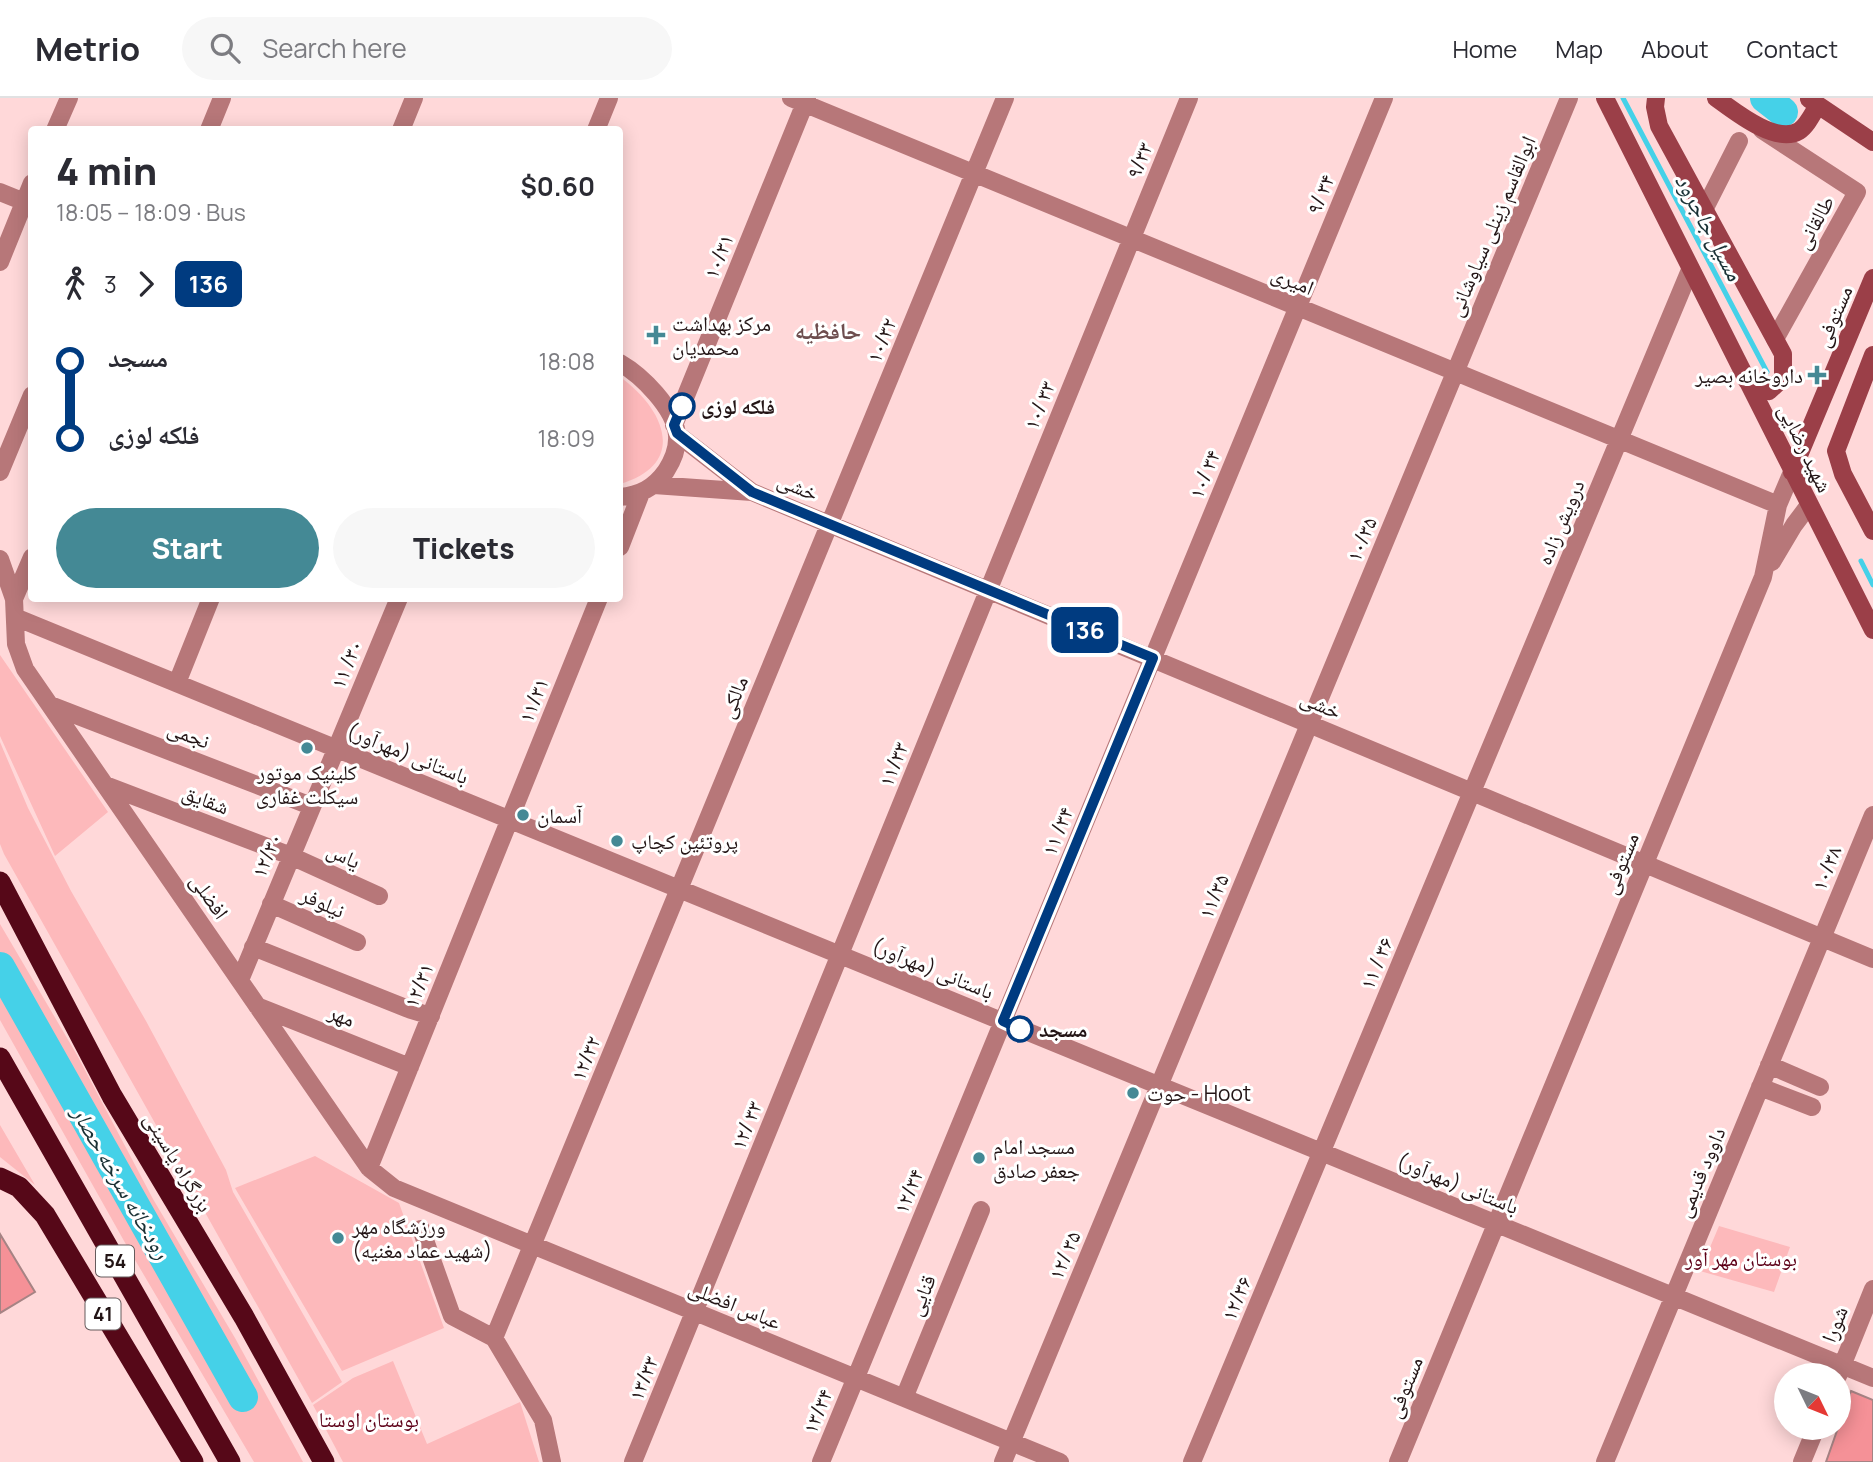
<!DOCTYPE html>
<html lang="en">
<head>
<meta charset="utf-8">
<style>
  body { margin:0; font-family:Manrope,"Noto Naskh Arabic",sans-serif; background:#f7f7f7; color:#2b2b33; height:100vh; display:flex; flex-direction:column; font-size:26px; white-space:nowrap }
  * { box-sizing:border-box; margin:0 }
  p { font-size:23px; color:#7c7c81 }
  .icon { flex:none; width:38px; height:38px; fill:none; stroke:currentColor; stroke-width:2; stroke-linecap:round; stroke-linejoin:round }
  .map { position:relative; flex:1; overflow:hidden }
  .side { position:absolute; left:28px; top:28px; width:595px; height:476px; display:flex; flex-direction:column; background:#fff; border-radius:7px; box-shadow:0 4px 18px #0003 }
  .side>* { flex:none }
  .badge { padding:0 14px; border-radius:10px; font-size:24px; line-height:46px }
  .needle { width:46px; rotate:133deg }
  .buttons { position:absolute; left:1774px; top:1265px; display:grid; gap:14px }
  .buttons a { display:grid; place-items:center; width:77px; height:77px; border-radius:50%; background:#fff; box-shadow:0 4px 18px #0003; font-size:35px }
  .map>.badge { position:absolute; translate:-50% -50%; box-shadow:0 0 0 4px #fff }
  .legs { display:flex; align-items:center; gap:10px; height:77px; padding:0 28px; font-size:23px }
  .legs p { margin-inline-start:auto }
  .headline { display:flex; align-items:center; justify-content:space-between; height:119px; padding:0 28px }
  h1 { font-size:38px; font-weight:800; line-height:52px }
  .cta { display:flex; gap:14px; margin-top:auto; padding:14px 28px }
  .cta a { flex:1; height:80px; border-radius:42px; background:#448995; color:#fff; font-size:28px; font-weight:800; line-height:80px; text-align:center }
  .cta a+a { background:#f7f7f7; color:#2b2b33 }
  ul { padding:0 28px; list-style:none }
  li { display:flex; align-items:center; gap:24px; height:77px; font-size:26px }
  li i { display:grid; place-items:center; width:10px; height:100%; margin:0 9px; background:currentColor }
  li i::after { content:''; width:18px; height:18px; margin:-9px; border:5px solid; border-radius:50%; background:#fff }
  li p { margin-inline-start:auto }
  li:first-child i { background:linear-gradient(#0000 50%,currentColor 0) }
  li:last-child i { background:linear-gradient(currentColor 50%,#0000 0) }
  header { display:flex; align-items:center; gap:42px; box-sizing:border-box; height:98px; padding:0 35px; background:#fff; border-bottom:2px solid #e1e1e2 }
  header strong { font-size:33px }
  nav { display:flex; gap:38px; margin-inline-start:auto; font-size:24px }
  .search { width:490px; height:63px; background:#f7f7f7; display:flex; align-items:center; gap:18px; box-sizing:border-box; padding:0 24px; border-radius:38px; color:#7c7c81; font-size:26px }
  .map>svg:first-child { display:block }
</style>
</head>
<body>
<header>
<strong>Metrio</strong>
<div class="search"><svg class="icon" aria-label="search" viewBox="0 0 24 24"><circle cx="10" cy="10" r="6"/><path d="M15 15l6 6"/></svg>Search here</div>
<nav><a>Home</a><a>Map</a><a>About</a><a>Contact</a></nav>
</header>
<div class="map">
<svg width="1873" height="1364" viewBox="0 0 1873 1364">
  <rect width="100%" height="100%" fill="#ffd8d9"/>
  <!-- green -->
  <path fill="#fdb9bb" d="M620 279C664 310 689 366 620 386Z
    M0 557 108 714 55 758 0 638Z
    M0 644 28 710 71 793 146 923 226 1072 233 1094 342 1284 312 1305 4 756 0 746Z
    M0 826 77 957 153 1101 235 1240 303 1364H254L128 1150 0 922Z
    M0 1027 35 1087 0 1059Z
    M315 1058 399 1105 444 1230 342 1273 235 1090Z
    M1719 1128 1790 1149 1774 1194 1700 1173Z
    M393 1263 427 1346 520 1304 539 1364H343L313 1307 353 1280Z"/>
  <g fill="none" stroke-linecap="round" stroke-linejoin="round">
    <!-- stream -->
    <path stroke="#45d1e8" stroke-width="5" d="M1623 0 1767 274
      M1861 463 1873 487"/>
    <!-- river -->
    <path stroke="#45d1e8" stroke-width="30" d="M1765 0 1783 14
      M0 869 243 1299"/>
  </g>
  <!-- building -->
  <path fill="#f59197" stroke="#a68384" stroke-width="2" d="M0 1136 35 1194 0 1215Z
    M1851 1293 1873 1302V1364H1826Z"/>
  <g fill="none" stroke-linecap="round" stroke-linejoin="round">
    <!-- street -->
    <path stroke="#b77779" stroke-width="18" d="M791 0 1778 407
      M55 32 69 0
      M209 32 222 0
      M401 32 414 0
      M596 32 609 0
      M1762 32 1857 94 1775 241
      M0 94 32 107
      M1705 110 1739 43
      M0 164 32 85
      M620 265C641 277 675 310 677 337 678 350 673 362 666 373 654 390 640 397 620 399
      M674 327 807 0
      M677 336 752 394 1873 861
      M0 374 32 297
      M654 387 752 394
      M620 449 641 395
      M0 461 14 501 16 546 25 571 369 1070 394 1090 1060 1364
      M1772 464 1794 427 1809 407
      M14 501 32 459
      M15 519 1873 1280
      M177 585 211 500
      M50 607 311 708
      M105 687 291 758 379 798
      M271 806 357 844
      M253 849 411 912 431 918
      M240 882 399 500
      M257 908 410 969
      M1769 967 1820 989
      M1760 989 1812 1009
      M369 1070 599 500
      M421 1131 452 1218 494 1240
      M494 1240 1005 0
      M494 1240 543 1322 552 1364
      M1838 1278 1873 1191
      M904 1300 981 1112
      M633 1364 1189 0
      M821 1364 1384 0
      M1003 1364 1569 0
      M1192 1364 1690 172
      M1398 1364 1763 479 1778 407 1792 374
      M1605 1364 1873 717
      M1802 1364 1816 1330"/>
    <!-- secondary -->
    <path stroke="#9b3f48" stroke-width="18" d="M1605 0 1873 532
      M1656 0 1655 9 1659 28 1783 256V280L1769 293 1747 283
      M1716 0C1734 13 1776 47 1799 33 1807 28 1813 15 1818 7
      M1809 1 1873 44
      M1873 257 1836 353 1843 376 1873 433
      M1792 374 1873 180"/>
    <!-- highway -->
    <path stroke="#560818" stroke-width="21" d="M0 784 112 998 244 1219 324 1364
      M0 960 230 1364
      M0 1080 19 1089 45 1117 193 1364"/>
  </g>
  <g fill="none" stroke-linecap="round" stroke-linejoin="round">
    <!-- line-1 casing -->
    <g stroke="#fff" stroke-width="16">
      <path id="line-1" d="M682 308 674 327 677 335 752 394 1153 560 1003 923 1020 931"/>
    </g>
    <!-- line-1 -->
    <use href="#line-1" stroke="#003b80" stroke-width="10"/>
  </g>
  <!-- markers -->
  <g fill="#448995" stroke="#fff" stroke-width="2.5">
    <path d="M652.5 226.5h7v7h7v7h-7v7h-7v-7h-7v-7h7z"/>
    <path d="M1813.5 266.5h7v7h7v7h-7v7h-7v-7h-7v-7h7z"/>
    <circle cx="307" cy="650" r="7"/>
    <circle cx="523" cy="717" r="7"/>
    <circle cx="617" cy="743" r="7"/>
    <circle cx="1133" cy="995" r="7"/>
    <circle cx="979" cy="1060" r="7"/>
    <circle cx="338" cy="1140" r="7"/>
  </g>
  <g fill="#fff" stroke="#003b80" stroke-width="3.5">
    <circle cx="682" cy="308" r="12"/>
    <circle cx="1020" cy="931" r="12"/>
  </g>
  <g text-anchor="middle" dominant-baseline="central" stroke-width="6" stroke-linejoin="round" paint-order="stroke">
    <!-- shield labels -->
    <g fill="#fff" stroke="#655b5c" stroke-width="2">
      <rect x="96" y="1147.5" width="38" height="31" rx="5"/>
      <rect x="85.5" y="1200.5" width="35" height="31" rx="5"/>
    </g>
    <g font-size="19" font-weight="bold" fill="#231516">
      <text x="115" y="1163">54</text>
      <text x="103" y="1216">41</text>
    </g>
    <!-- street labels -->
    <g font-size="21" fill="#231516" stroke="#fff">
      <text transform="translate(1139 62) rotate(-68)">۹/۳۳</text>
      <text transform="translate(1320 96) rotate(-68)">۹/ ۳۴</text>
      <text transform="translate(1814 124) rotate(-61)">طالقانی</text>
      <text transform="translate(1491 128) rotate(-67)">ابوالقاسم زینلی سیاوشانی</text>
      <text transform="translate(718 158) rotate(-68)">۱۰/۳۱</text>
      <text transform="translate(1293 182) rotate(22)">امیری</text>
      <text transform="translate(1833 218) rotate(-67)">مستوفی</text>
      <text transform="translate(881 242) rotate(-68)">۱۰/۳۲</text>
      <text transform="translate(1039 307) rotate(-68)">۱۰/ ۳۳</text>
      <text transform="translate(1806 350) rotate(64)">شهید رضایی</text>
      <text transform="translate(1204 376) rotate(-68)">۱۰/ ۳۴</text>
      <text transform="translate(798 388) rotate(22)">خشی</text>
      <text transform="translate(1560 424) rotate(-67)">درویش زاده</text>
      <text transform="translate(1361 441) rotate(-67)">۱۰/۳۵</text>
      <text transform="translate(346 566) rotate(-67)">۱۱ /۳۰</text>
      <text transform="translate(733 599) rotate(-68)">مالکی</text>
      <text transform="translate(533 602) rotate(-68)">۱۱/۳۱</text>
      <text transform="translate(1321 606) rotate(23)">خشی</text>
      <text transform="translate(189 636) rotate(21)">نجمی</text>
      <text transform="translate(408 655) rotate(22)">باستانی (مهرآور)</text>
      <text transform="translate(893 666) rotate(-68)">۱۱/۳۳</text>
      <text transform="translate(206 701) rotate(21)">شقایق</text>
      <text transform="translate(1057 733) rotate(-68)">۱۱ /۳۴</text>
      <text transform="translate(266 757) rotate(-67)">۱۲/۳۰</text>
      <text transform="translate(344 757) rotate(25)">یاس</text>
      <text transform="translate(1620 765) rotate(-68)">مستوفی</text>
      <text transform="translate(1826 770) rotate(-68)">۱۰/۳۸</text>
      <text transform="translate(210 798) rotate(55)">افضلی</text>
      <text transform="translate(1213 798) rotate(-67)">۱۱/۳۵</text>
      <text transform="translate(323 804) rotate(24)">نیلوفر</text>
      <text transform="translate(1376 865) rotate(-67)">۱۱ / ۳۶</text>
      <text transform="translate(933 870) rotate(22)">باستانی (مهرآور)</text>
      <text transform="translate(418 887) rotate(-68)">۱۲/۳۱</text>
      <text transform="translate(342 917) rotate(22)">مهر</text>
      <text transform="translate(585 960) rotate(-68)">۱۲/۳۲</text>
      <text transform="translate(746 1027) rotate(-68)">۱۲/ ۳۳</text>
      <text transform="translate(179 1064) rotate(59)">بزرگراه یاسینی</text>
      <text transform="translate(1700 1074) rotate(-67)">داوود قدیمی</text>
      <text transform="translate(1458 1085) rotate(22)">باستانی (مهرآور)</text>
      <text transform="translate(908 1093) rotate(-68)">۱۲/۳۴</text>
      <text transform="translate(1064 1157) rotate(-67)">۱۲/ ۳۵</text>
      <text transform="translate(921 1197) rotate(-68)">قنایی</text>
      <text transform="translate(1236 1200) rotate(-67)">۱۲/۳۶</text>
      <text transform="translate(735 1206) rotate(22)">عباس افضلی</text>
      <text transform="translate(1834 1226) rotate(-68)">شورا</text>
      <text transform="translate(643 1280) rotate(-68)">۱۳/۳۳</text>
      <text transform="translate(1404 1289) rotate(-68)">مستوفی</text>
      <text transform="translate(817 1313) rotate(-68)">۱۳/۳۴</text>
    </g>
    <!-- poi labels -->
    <g font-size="21" fill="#231516" stroke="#fff" text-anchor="start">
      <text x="672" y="225">مرکز بهداشت<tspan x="672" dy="24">محمدیان</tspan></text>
      <text x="1803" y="277" text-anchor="end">داروخانه بصیر</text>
      <text x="307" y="674" text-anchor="middle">کلینیک موتور<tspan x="307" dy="24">سیکلت غفاری</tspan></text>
      <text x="537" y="717">آسمان</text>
      <text x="631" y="743">پروتئین کچاپ</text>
      <text x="1147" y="995">حوت - Hoot</text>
      <text x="993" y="1048">مسجد امام<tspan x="993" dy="24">جعفر صادق</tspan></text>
      <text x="352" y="1128">ورزشگاه مهر<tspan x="352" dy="24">(شهید عماد مغنیه)</tspan></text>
    </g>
    <!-- stop labels -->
    <g font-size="21" font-weight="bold" fill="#231516" stroke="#fff" text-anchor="start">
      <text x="701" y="308">فلکه لوزی</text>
      <text x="1039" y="931">مسجد</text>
    </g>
    <!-- park labels -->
    <g font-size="21" fill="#5d0118" stroke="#fff">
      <text x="1741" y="1160">بوستان مهر آور</text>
      <text x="369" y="1321">بوستان اوستا</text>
    </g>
    <!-- water labels -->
    <g font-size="23" font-style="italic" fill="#1a3135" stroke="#fff">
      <text transform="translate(1710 129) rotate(62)">مسیل جاجرود</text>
      <text transform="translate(122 1084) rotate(60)">رودخانه سرخه حصار</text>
    </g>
    <!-- neighbourhood labels -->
    <g font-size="23" font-weight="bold" fill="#6e4e4f" stroke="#fff">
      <text x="828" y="232">حافظیه</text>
    </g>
  </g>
</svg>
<div class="buttons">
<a><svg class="needle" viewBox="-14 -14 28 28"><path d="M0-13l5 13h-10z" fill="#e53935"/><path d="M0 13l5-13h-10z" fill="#7c7c81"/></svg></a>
</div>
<b class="badge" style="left:1085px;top:532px;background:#003b80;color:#fff">136</b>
<section class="side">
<div class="headline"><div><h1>4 min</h1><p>18:05 – 18:09 · Bus</p></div><b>$0.60</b></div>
<div class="legs"><svg class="icon" aria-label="walk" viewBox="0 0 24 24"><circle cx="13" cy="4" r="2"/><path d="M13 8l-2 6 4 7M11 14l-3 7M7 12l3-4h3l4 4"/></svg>3<svg class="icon" aria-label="forward" viewBox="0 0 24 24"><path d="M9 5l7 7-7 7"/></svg><b class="badge" style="background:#003b80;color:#fff">136</b></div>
<ul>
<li><i style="color:#003b80"></i><b>مسجد</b><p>18:08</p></li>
<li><i style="color:#003b80"></i><b>فلکه لوزی</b><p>18:09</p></li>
</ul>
<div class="cta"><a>Start</a><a>Tickets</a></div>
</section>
</div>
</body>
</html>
